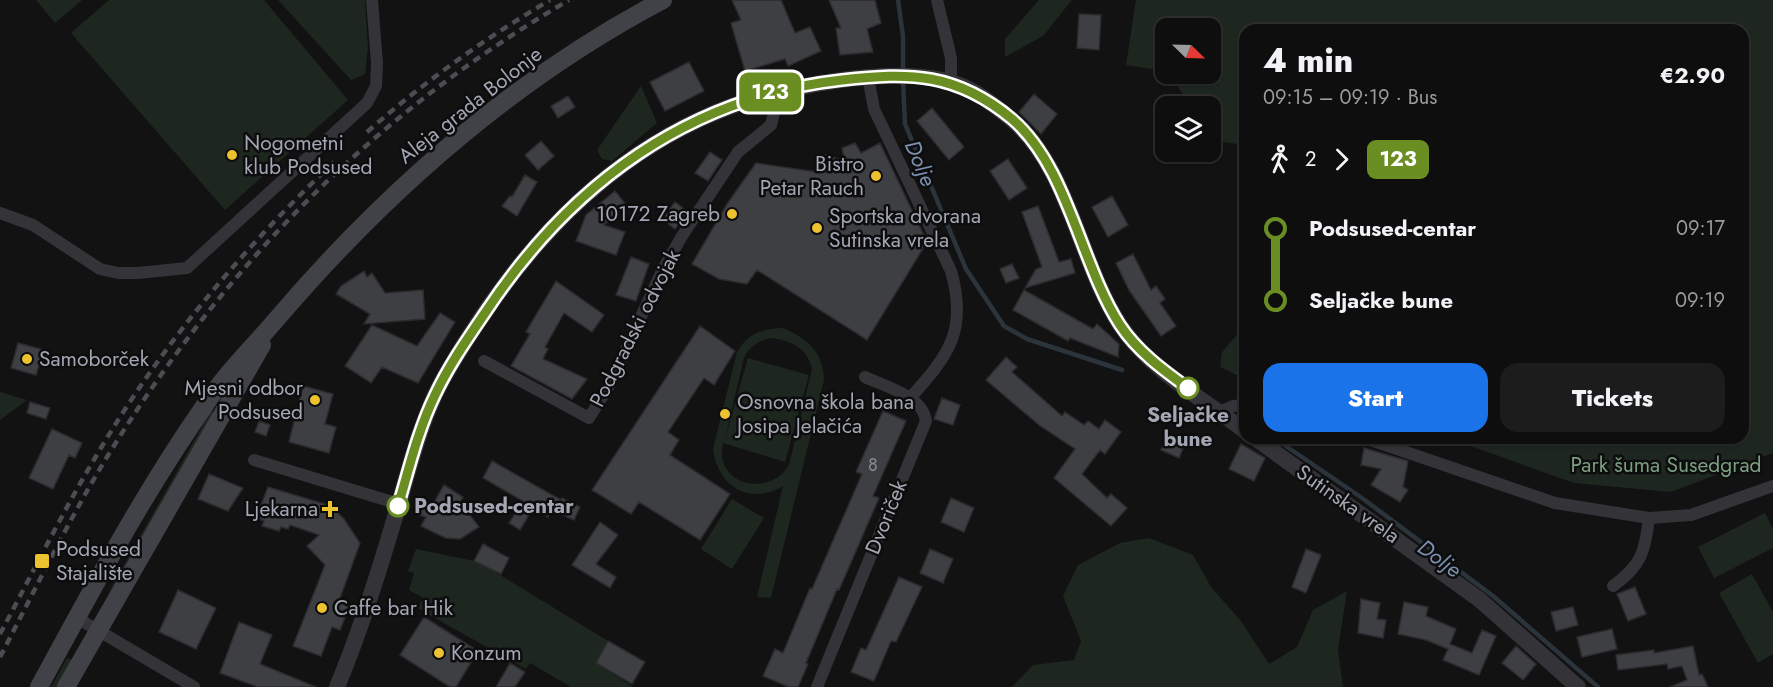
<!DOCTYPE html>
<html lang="en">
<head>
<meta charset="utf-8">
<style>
  body { margin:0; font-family:Jost,sans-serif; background:#1c1c1c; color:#f1f3f6; height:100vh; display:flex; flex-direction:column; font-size:22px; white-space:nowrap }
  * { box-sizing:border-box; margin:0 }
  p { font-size:20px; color:#9b9c9e }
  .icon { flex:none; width:33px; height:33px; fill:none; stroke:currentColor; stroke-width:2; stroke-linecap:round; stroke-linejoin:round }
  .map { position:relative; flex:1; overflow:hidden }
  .sheet { position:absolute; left:1239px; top:24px; width:510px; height:420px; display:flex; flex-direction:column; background:#0e0e0e; border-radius:18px; box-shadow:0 2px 4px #0004,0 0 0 2px #2e2e2e }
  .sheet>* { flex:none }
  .badge { padding:0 12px; border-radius:9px; font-size:21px; line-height:39px }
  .needle { width:39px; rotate:113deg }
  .buttons { position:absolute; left:1155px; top:18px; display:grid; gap:12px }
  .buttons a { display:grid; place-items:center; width:66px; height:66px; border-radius:12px; background:#0e0e0e; box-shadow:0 2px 4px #0004,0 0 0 2px #2e2e2e; font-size:30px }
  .map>.badge { position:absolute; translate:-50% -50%; box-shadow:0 0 0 3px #fff }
  .legs { display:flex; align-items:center; gap:9px; height:66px; padding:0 24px; font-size:20px }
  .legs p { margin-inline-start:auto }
  .headline { display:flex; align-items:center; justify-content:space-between; height:102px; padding:0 24px }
  h1 { font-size:33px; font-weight:800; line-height:45px }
  .cta { display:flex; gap:12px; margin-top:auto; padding:12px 24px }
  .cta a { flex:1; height:69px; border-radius:18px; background:#1a73e8; color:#fff; font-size:24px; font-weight:800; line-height:69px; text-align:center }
  .cta a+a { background:#1c1c1c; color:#f1f3f6 }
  ul { padding:0 24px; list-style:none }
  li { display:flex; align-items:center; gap:21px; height:72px; font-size:22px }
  li i { display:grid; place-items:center; width:9px; height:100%; margin:0 8px; background:currentColor }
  li i::after { content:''; width:15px; height:15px; margin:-8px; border:4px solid; border-radius:50%; background:#0e0e0e }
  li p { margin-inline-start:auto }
  li:first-child i { background:linear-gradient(#0000 50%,currentColor 0) }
  li:last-child i { background:linear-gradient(currentColor 50%,#0000 0) }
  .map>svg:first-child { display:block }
</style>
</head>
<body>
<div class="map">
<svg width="1773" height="687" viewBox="0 0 1773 687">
  <rect width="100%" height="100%" fill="#121213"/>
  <!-- green -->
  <path fill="#1e2620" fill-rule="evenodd" d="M36 0H82L55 23Z
    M109 0H264L348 100 225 210 71 33Z
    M278 0H365L368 48 365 74 351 80Z
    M1039 0H1072L1043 36 1005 57V39Z
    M1136 0H1773V453L1671 492 1574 483 1448 438H1743V30H1245V145L1222 142 1211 129 1210 106H1191L1169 74H1210V28H1166L1165 71 1126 65Z
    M641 86 657 123 612 161 602 159 597 150Z
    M1245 326V379L1220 367 1222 352Z
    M783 328C807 338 824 353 824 380L771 598 757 597 783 486C750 506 718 487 713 449L737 352C748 333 761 329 783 328ZM771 338C791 341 807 347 812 369L789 465C769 499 713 484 723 443L785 462 809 375 748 358 724 442 744 358C750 346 758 341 771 338Z
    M0 392 27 400 0 420Z
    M211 411 214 413 109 593 112 586Z
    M732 499 764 518 732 569 701 549Z
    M1765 513 1773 529V548L1714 578 1698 547Z
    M1149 538 1193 555 1211 587 1241 621 1269 664 1297 647 1313 610 1347 591 1338 650 1343 687H1012L1033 665 1074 660 1081 641 1063 596 1078 565 1120 543Z
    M416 549 479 562 608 641 596 663 633 687H571L530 663 526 669 426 613 418 608 423 598 409 590 414 573 408 571Z
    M1752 574 1773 612V654L1758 663 1719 593Z
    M67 658 73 660 57 687H51Z"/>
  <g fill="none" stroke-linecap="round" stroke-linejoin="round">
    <!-- stream -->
    <path stroke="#2b333b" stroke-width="4.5" d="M898 0 903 36V72
      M903 80 905 124 966 269 1004 326 1027 339 1122 370
      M1274 438 1362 498 1493 596 1598 687"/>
  </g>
  <!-- building -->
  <path fill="#3e3f43" stroke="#2c2c2f" stroke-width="1.5" d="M732 0H781L795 33 810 27 821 51 788 66 785 59 745 71 731 23 741 20Z
    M829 0H875L881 23 867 29 873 52 840 55 836 28H841Z
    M1079 14 1101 15 1099 50 1077 48Z
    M689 62 704 91 665 111 650 82Z
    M1034 94 1057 114 1041 134 1019 112Z
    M568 96 575 107 558 118 551 106Z
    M932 108 964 147 949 160 917 121Z
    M541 141 554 156 538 170 525 155Z
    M855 143 861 153 880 143 927 242 867 340 757 270 747 284 719 279 692 264 727 204 756 163 817 172 825 155 845 161 842 148Z
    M710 152 722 160 708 181 695 173Z
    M1008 159 1027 188 1009 200 990 171Z
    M525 175 537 182 517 216 502 206 510 196 512 197Z
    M615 191 627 206 604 225 625 232 616 255 576 241 586 215Z
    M1112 196 1128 225 1108 237 1092 207Z
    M675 202 688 212 675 229 662 219Z
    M1038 206 1059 262 1071 259 1075 273 1025 288 1036 269 1042 267 1022 212Z
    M1133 254 1151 290 1156 286 1165 299 1160 303 1176 326 1161 336 1129 290 1116 263Z
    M631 257 649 264 636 301 616 295Z
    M1012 264 1019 278 1006 283 1000 269Z
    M364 271 367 277 372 273 385 293 423 290 425 319 364 324 370 314 336 294 341 286Z
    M556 281 604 315 592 332 564 313 545 347 548 349 543 359 587 379 572 399 511 366 530 334 526 332Z
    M1024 290 1093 329 1097 324 1119 344 1118 357 1070 338 1068 341 1013 310Z
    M440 313 455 322 418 383 382 367 371 383 345 366 372 325 417 346Z
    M700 326 735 351 714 385 704 378 668 432 679 440 670 455 730 494 700 540 639 502 631 514 592 490Z
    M18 343 44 350 36 375 11 368Z
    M1006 357 1017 367 1012 372 1062 416 1065 412 1084 425 1088 421 1099 429 1105 420 1121 432 1105 454 1100 450 1082 474 1107 498 1111 494 1127 508 1111 526 1054 478 1075 449 1039 425 986 380Z
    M303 386 333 394 325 424 336 427 329 453 289 442Z
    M942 398 960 405 953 425 934 419Z
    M30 402 50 408 46 419 27 413Z
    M883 411 906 421 873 496 879 498 839 590 837 589 806 663 808 664 798 687H789L763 676 775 649 783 653 810 588 812 589 862 474 856 472Z
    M259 421 270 425 266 436 255 432Z
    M52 429 82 443 75 458 69 455 53 489 29 478Z
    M1168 433 1186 441 1179 458 1161 450Z
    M1241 444 1265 458 1254 481 1229 469Z
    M1364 448 1408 461 1403 487 1408 490 1400 502 1371 485 1381 469 1361 465Z
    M492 461 561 500 562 498 580 507 574 520 552 510 548 517 533 508 520 530 509 523 523 501 483 478Z
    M209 474 243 488 228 511 198 499Z
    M444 485 463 497 460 502 479 527 460 539 446 538 435 533 421 526 426 517 414 514 417 502 432 506Z
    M268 487 331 506 344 519 360 543 339 601 350 605 340 630 332 627 321 656 293 646 325 565 307 546 319 535 290 525 288 529 281 527 279 531 262 526 264 521 256 518Z
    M951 498 974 508 964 532 941 522Z
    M600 522 618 535 596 564 616 577 610 588 572 565Z
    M483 544 509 558 501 574 474 561Z
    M930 549 953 559 943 583 920 573Z
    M1306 549 1321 555 1306 593 1292 587Z
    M899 577 922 587 896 642 891 641 874 681 851 672 861 648 866 650Z
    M1635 587 1646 614 1628 621 1617 594Z
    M178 590 216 608 196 649 159 632Z
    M1361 599 1380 603 1377 619 1386 620 1383 638 1358 633Z
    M1404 602 1428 607 1426 616 1456 629 1450 644 1472 653 1482 630 1496 636 1479 675 1443 660 1448 649 1426 640 1398 634Z
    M1573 607 1578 625 1556 631 1551 612Z
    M424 617 478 651 456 687H450L400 655Z
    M239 622 272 635 260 664 316 687H258L220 673Z
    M1612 629 1617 649 1582 657 1577 637Z
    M608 641 645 662 632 684 596 663Z
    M1516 646 1536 664 1523 680 1502 663Z
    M1693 646 1699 675 1702 674 1708 687H1670L1687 680 1682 666 1668 669 1667 664 1618 670 1616 655 1654 650V653Z
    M510 663 525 672 515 687H496Z"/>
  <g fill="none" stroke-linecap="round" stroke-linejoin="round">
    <!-- minor -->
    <path stroke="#333338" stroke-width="12" d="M937 0 951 58V83
      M868 77 874 109 951 271C968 330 949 355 910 398
      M0 213 33 225 100 269 118 273H138L187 268 367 103 376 86 377 63 372 0
      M484 361 589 418 610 384 662 271 682 236 738 152 771 125 774 113 768 92
      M1220 412 1233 406 1245 405
      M1365 438 1555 503 1649 518 1691 515 1773 486
      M254 460 399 504
      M1613 586C1641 566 1645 552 1649 518
      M77 618 194 687
      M817 687 926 421C923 396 886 387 865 377"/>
    <!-- tertiary -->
    <path stroke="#333338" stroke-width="16" d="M1255 438 1480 600 1578 687
      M337 687C360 632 378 575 395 517 407 477 417 434 435 395 448 367 466 341 483 315 561 199 665 111 806 86 852 77 917 68 962 86 979 93 995 106 1010 118 1069 166 1079 262 1120 325 1150 370 1203 399 1245 431"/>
    <!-- secondary -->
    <path stroke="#414248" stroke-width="18" d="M39 687C91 591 143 494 205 405 225 374 251 349 275 321 384 193 513 79 663 0
      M66 687 262 345"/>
    <!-- rail -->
    <path stroke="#4c4d53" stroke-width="4.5" stroke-dasharray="8 6" stroke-linecap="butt" d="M367 132C424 82 484 39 550 0
      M0 634C31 576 61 515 95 458 159 348 241 250 334 162
      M0 657C35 590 68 521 107 457 226 263 373 115 569 0"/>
  </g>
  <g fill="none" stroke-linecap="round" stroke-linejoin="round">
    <!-- line-1 casing -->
    <g stroke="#fff" stroke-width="14">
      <path id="line-1" d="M398 506C409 469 418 430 435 395 449 365 468 338 487 310 571 184 688 97 842 80 910 72 957 73 1012 119 1068 167 1080 263 1120 325 1137 351 1163 370 1188 388"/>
    </g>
    <!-- line-1 -->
    <use href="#line-1" stroke="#6b8e23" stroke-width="9"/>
  </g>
  <!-- markers -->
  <g fill="#edc230" stroke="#0d0d0e" stroke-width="2">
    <circle cx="232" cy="155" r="6"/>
    <circle cx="876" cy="176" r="6"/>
    <circle cx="732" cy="214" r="6"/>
    <circle cx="817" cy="228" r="6"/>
    <circle cx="27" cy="359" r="6"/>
    <circle cx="315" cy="400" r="6"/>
    <circle cx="725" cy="414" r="6"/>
    <path d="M327 500h6v6h6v6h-6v6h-6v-6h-6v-6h6z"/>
    <rect x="34" y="553" width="16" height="16" rx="3"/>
    <circle cx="322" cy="608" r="6"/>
    <circle cx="439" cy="653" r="6"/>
  </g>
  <g fill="#fff" stroke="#6b8e23" stroke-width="3">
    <circle cx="1188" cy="388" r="10"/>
    <circle cx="398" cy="506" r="10"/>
  </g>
  <g text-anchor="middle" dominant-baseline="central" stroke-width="5" stroke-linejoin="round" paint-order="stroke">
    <!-- number labels -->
    <g font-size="18" fill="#8a8c97">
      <text x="873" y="465">8</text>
    </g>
    <!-- street labels -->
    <g font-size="21" fill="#a3a6b3" stroke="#0d0d0e">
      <text transform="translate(470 105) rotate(-38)">Aleja grada Bolonje</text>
      <text transform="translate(635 328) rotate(-63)">Podgradski odvojak</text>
      <text transform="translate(1348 504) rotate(35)">Sutinska vrela</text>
      <text transform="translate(886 517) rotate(-68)">Dvoriček</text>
    </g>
    <!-- poi labels -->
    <g font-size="21" fill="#a3a6b3" stroke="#0d0d0e" text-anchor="start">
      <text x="244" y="143">Nogometni<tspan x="244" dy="24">klub Podsused</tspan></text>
      <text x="864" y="164" text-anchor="end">Bistro<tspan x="864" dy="24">Petar Rauch</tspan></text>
      <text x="720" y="214" text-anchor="end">10172 Zagreb</text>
      <text x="829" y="216">Sportska dvorana<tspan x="829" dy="24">Sutinska vrela</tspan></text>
      <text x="39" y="359">Samoborček</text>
      <text x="303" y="388" text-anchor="end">Mjesni odbor<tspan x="303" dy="24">Podsused</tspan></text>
      <text x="737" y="402">Osnovna škola bana<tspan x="737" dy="24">Josipa Jelačića</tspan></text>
      <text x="318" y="509" text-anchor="end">Ljekarna</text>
      <text x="56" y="549">Podsused<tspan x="56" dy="24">Stajalište</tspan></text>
      <text x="334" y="608">Caffe bar Hik</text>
      <text x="451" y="653">Konzum</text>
    </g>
    <!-- stop labels -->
    <g font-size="21" font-weight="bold" fill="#a3a6b3" stroke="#0d0d0e">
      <text x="1188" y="415">Seljačke<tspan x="1188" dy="24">bune</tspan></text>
      <text x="414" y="506" text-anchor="start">Podsused-centar</text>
    </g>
    <!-- park labels -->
    <g font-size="21" fill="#7b9e81" stroke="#0d0d0e">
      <text x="1666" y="465">Park šuma Susedgrad</text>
    </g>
    <!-- water labels -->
    <g font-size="22" font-style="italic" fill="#7b90ae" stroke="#0d0d0e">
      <text transform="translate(921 163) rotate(67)">Dolje</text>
      <text transform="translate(1440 558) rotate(36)">Dolje</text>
    </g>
  </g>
</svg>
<div class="buttons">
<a><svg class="needle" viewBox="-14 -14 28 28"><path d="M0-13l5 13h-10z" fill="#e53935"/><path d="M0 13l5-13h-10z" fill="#9b9c9e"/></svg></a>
<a><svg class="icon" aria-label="layers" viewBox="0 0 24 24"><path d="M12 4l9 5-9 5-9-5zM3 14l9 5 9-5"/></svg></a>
</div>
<b class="badge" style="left:770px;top:92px;background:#6b8e23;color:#fff">123</b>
<section class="sheet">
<div class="headline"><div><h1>4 min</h1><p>09:15 – 09:19 · Bus</p></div><b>€2.90</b></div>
<div class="legs"><svg class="icon" aria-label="walk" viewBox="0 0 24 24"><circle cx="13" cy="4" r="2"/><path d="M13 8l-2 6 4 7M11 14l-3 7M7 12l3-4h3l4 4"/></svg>2<svg class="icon" aria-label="forward" viewBox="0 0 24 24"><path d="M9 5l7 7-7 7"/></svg><b class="badge" style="background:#6b8e23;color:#fff">123</b></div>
<ul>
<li><i style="color:#6b8e23"></i><b>Podsused-centar</b><p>09:17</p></li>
<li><i style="color:#6b8e23"></i><b>Seljačke bune</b><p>09:19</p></li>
</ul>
<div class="cta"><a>Start</a><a>Tickets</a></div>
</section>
</div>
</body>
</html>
